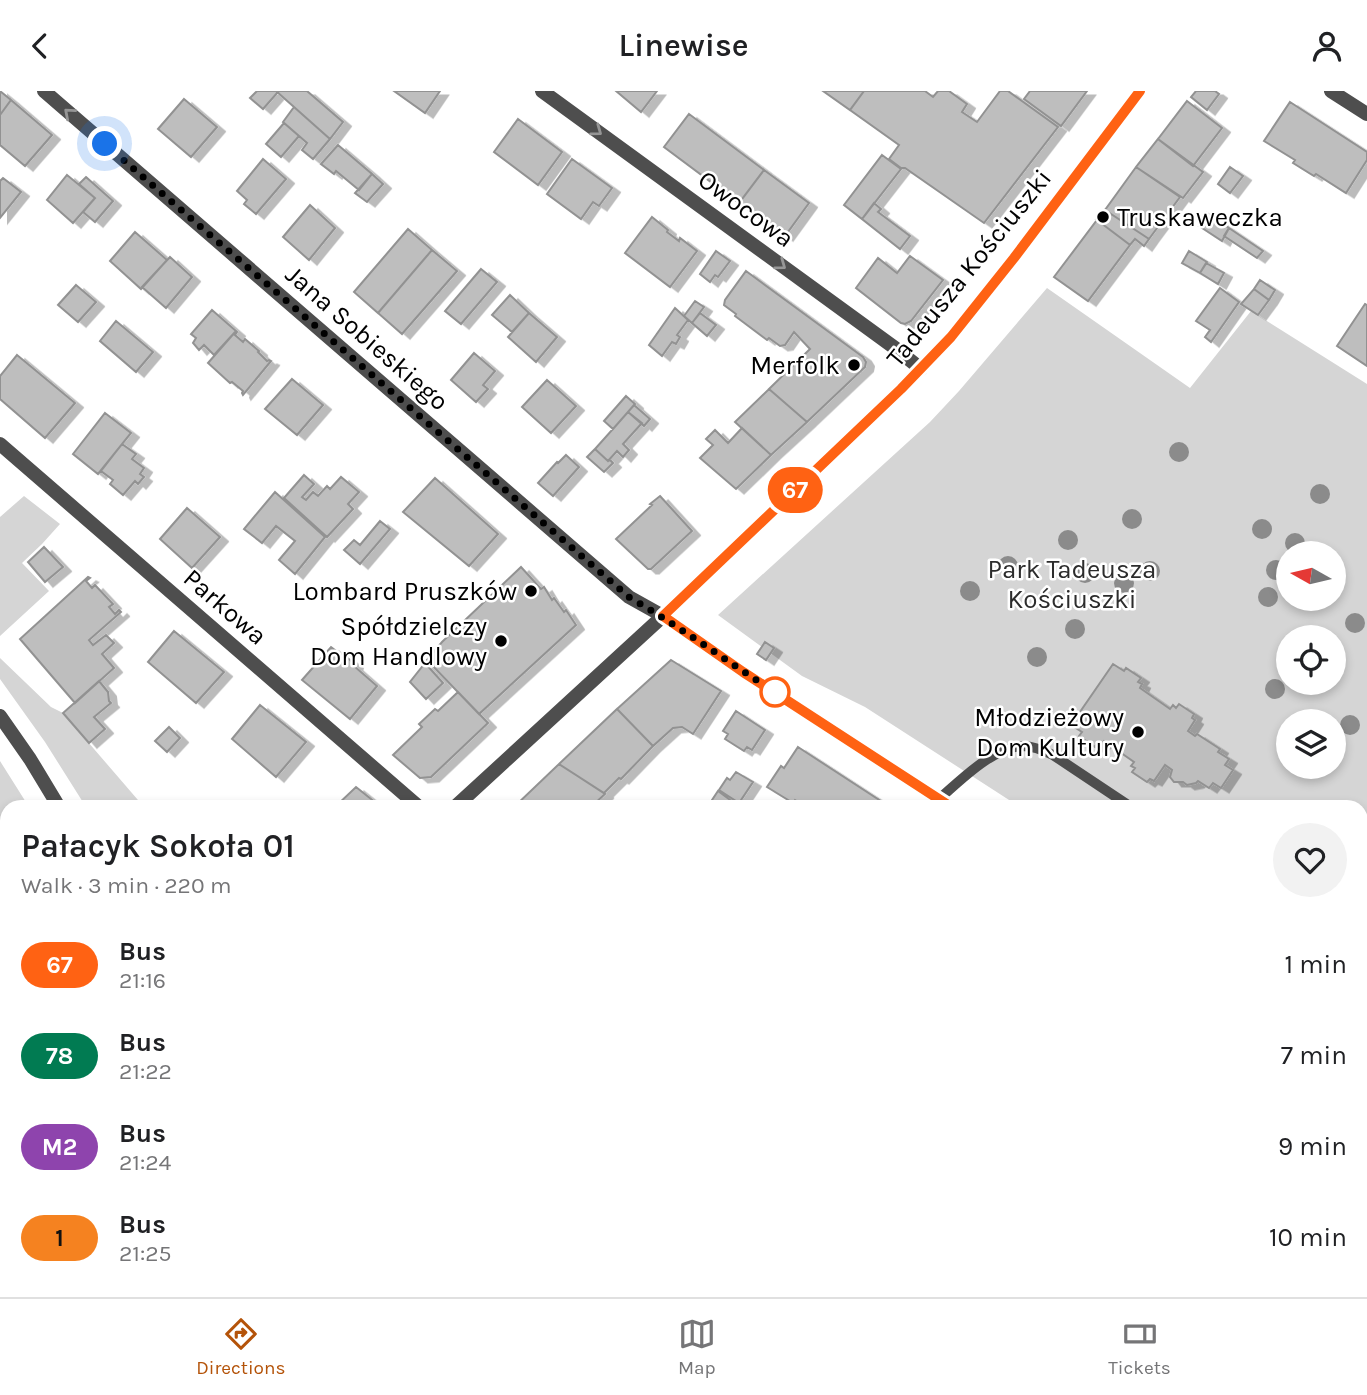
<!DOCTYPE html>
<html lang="en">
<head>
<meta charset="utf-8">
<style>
  body { margin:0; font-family:Karla,sans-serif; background:#f2f2f2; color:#202124; height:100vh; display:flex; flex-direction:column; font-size:26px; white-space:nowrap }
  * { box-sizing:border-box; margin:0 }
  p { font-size:23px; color:#757577 }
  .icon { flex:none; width:38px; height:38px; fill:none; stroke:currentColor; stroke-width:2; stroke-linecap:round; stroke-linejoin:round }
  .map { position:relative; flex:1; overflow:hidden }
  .details { position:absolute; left:0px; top:709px; width:1368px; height:499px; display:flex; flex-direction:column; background:#fff; border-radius:21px 21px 0 0; box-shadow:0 4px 10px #0003 }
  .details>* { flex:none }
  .badge { padding:0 14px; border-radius:23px; font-size:24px; line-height:46px }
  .needle { width:46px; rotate:278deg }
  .buttons { position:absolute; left:1276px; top:450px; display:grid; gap:14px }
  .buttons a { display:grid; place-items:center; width:70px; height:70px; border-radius:50%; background:#fff; box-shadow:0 4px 10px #0003; font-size:35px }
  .you { position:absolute; width:35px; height:35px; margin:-18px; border:5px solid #fff; border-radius:50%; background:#1a73e8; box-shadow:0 0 0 10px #1a73e833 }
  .map>.badge { position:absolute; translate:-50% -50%; box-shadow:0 0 0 4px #fff }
  .round { display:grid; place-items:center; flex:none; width:74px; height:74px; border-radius:37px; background:#f2f2f2 }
  .summary { display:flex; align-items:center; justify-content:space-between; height:119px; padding:0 21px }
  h1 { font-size:33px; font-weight:600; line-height:52px }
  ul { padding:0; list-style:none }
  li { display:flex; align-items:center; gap:21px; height:91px; padding:0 21px }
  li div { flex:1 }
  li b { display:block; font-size:26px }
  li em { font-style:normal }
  li .badge { min-width:77px; font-weight:700; text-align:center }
  header { display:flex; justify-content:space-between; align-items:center; height:91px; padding:0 21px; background:#fff; font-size:32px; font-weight:600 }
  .tab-bar { display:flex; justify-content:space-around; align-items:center; height:98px; border-top:2px solid #e0e0e0; background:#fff; font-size:19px; color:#757577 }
  .tab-bar a { display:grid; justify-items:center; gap:4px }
  .tab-bar .on { color:#b45309 }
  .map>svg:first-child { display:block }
</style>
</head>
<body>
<header><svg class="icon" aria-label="back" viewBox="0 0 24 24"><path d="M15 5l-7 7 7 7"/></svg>Linewise<svg class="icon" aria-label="person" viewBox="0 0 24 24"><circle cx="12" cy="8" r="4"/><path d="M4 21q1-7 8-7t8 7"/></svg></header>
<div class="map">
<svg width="1367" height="1206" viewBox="0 0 1367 1206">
  <defs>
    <filter id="shadow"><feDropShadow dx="8" dy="4.5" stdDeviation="0" flood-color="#0004"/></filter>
  </defs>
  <rect width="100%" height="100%" fill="#fff"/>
  <!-- green -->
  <path fill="#d5d5d5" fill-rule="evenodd" d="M1047 197 1190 297 1251 220 1367 293V936L1362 933V716H1020L865 616 802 585 718 524 930 331 959 300ZM1288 462H1334V508H1288ZM1288 546H1334V592H1288ZM1288 630H1334V676H1288Z
    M24 405 60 433 42 453 22 472 49 500 0 545V426Z
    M0 567 51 616 63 622 144 716H86L45 651 0 588Z
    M0 670 29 716H7V804L0 792Z
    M0 808 4 815 3 817 7 822V892L0 894V857L3 855 0 848Z"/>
  <!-- building -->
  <path fill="#bebebe" stroke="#929292" stroke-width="2" filter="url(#shadow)" d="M0 0 11 9 0 24Z
    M257 0H276L278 1 263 18 250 7Z
    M276 0H307L343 31 330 48Z
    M394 0H440L425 22Z
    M616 0H657L641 21Z
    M823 0H864L850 19Z
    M864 0H925L933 6 938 0H949L967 13 962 21 977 31 1000 0H1008L1058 36 984 132 905 77H901L889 68 899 54 850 19Z
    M1030 0H1087L1061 35 1024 8Z
    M1196 0H1215L1219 3 1207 19 1191 6Z
    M184 8 217 36 191 66 158 38Z
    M11 9 52 44 25 75 0 54V24Z
    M1187 10 1222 37 1193 75 1158 48Z
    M1290 11 1367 61V69L1346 102 1316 83 1314 85 1293 72 1295 69 1264 50Z
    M294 16 330 48 313 68 302 59 307 52 283 31Z
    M689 23 764 79 739 112 664 56Z
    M518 28 562 61 538 94 494 61Z
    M284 32 299 45 281 66 266 53Z
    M1158 48 1203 81 1183 107 1136 76Z
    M338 54 372 83 359 99 336 80 334 83 321 73Z
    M882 64 901 78 862 128 844 114Z
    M263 68 286 88 256 123 244 113 247 109 237 100Z
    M572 68 612 97 599 115 593 111 581 128 547 103Z
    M1136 76 1180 106 1149 148 1105 119Z
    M1230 76 1243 85 1230 102 1218 93Z
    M764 79 809 112 785 145 739 112Z
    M372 83 383 93 367 111 355 102Z
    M67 84 95 107 73 132 47 109Z
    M86 86 113 110 95 131 83 121 95 107 79 93Z
    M3 87 21 101 0 127V90Z
    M874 112 881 118 878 121 910 145 900 158 862 128Z
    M310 114 335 137 309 169 283 146Z
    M1105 119 1149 148 1144 155 1135 148 1130 154 1097 129 1096 128 1100 122 1102 124Z
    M1207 122 1229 137 1222 150 1199 135Z
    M652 126 668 139 667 141 679 150 680 147 697 160 670 196 625 162Z
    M1097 129 1130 154 1088 210 1054 186Z
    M1229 137 1263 160 1257 167 1224 145Z
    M408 138 432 159 378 222 354 201Z
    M135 141 167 169 141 198 110 170Z
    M432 159 457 180 402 243 378 222Z
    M716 160 730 170 718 186 715 184 710 191 700 183Z
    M1189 160 1207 171 1200 182 1182 172Z
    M910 165 943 189 911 230 905 233 901 232 856 197 878 167 897 182Z
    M170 166 192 186 166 217 142 196Z
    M1206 172 1224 182 1218 193 1200 182Z
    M481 178 497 191 461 233 445 220Z
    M746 180 863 266 866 271 865 276 807 331 769 298 810 258 794 241 785 254 780 255 769 247 767 249 735 225 736 223 724 214 725 209Z
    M1260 189 1275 199 1269 209 1254 198Z
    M76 194 96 211 78 231 58 214Z
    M1220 197 1239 211 1211 251 1205 246 1210 239 1196 230Z
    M1254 198 1269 209 1258 224 1241 213Z
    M510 204 529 222 512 241 492 224Z
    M695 210 704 216 692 232 684 225Z
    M1365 213 1367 214V275L1337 255Z
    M675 217 688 229 677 244 680 246 676 253 672 251 662 265 649 254Z
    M212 219 236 240 214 264 204 254 199 259 193 252 196 247 191 243Z
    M529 222 557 246 536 271 508 246Z
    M700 222 716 234 707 245 692 232Z
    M116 230 153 261 136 281 100 250Z
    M236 240 237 241 235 244 243 251 245 248 259 260 258 261 267 270 269 269 271 270 243 304 242 302 243 300 232 291 230 292 208 272Z
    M474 262 495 280 483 294 488 298 476 311 451 289Z
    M17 264 75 312 45 347 0 308V285Z
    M292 288 323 314 297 344 265 318Z
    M547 289 576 315 551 342 522 316Z
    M769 298 807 331 771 364 735 331Z
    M626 305 635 313 613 338 604 330Z
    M634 314 650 328 644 335 628 321Z
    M628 321 642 332 623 353 629 359 623 366 617 360 608 370 595 358Z
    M105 322 131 342 98 383 73 363Z
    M742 337 771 364 736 398 700 367 713 354 706 348 715 339 728 352Z
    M122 353 136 363 132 368 144 377 140 383 144 386 138 393 135 390 123 404 110 393 113 389 101 380Z
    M595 358 608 370 610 369 613 372 604 381 587 366Z
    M566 364 579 376 553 405 538 392 557 371 558 372Z
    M304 384 314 393 302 406 306 409 313 401 318 405 327 395 330 398 341 386 359 401 348 413 353 418 327 446 284 407Z
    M435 387 498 443 469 475 403 421Z
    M275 401 325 446 295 483 279 469 295 450 276 435 262 452 244 438Z
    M660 405 692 440 651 478H648L616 448 652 414 650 413Z
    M187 417 220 446 192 477 160 448Z
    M380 430 390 438 360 473 344 459 354 449 360 454Z
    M44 456 63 476 45 491 28 471Z
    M521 476 541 498 544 496 552 509 554 507 564 521 566 519 576 534 479 623 427 569 442 551Z
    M88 486 90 487 86 490 92 497 95 494 113 513 109 516 115 523 119 519 121 521 89 549 93 554 106 544 114 552 102 563 114 577 75 612 20 548Z
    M174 540 224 581 196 612 148 571Z
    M765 551 774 557 766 569 757 563Z
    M331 556 344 566 345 565 355 573 354 575 377 595 350 628 302 589Z
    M671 569 721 600 693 643 682 636 673 637 653 655 617 618Z
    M425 572 443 592 426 608 410 591Z
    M1113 573 1124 580 1126 577 1141 587 1138 591 1142 593 1140 597 1170 618 1173 614 1176 617 1179 613 1194 623 1192 627 1195 629 1188 640 1195 645 1197 643 1220 658 1218 661 1229 668 1225 674 1233 679 1221 697 1213 692 1209 697 1198 690 1196 692 1187 694 1183 691H1174L1170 686 1172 679 1165 674 1154 690 1150 688 1147 691 1132 681 1135 677 1131 675 1134 671 1104 650 1101 654 1097 652 1095 656 1079 645 1082 641 1071 634Z
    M99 590 108 601 109 610 111 612 94 626 105 638 89 652 63 622Z
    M458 601 488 632 431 686 420 687 393 664 422 636 419 633 435 618 438 620Z
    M260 614 306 651 276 686 232 648Z
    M617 618 653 655 621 688 619 687 604 702 559 673Z
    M736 620 765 639 752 659 747 656 744 660 725 648 728 643 723 640Z
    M169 636 180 647 167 661 155 650Z
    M798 656 890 716H806L795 709 793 712 767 696 781 675 784 677Z
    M559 673 605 703 591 716H514Z
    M736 681 753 691 739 712 719 699 727 687 730 689Z
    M356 696 381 716H335Z
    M718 700 737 714 736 716H721L712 709Z
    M1367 1035V1075L1362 1072V1044Z
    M45 1200H81L83 1206H39L37 1203Z
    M167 1200H191L192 1206H168Z
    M375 1200H414L416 1206H361Z
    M651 1200H698L706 1206H647Z
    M794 1200H844L840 1206H802Z
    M867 1200H921L917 1206H863Z
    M1250 1200H1280L1291 1206H1246Z"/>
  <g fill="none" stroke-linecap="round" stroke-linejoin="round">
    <!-- service -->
    <path stroke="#4e4e4e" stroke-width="10" d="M939 708C961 689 992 657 1022 655 1033 655 1043 659 1053 664L1131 716
      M461 1206 464 1200"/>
    <!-- minor -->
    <path stroke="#4e4e4e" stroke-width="14" d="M44 0 629 506 663 525 743 581 951 716
      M542 0 895 257 921 278
      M1331 0 1367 23
      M0 353 419 716
      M1362 981 1367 984
      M751 1200 760 1206
      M1156 1200 1165 1206"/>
    <!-- tertiary -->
    <path stroke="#4e4e4e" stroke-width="14" d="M0 625 30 668 59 716
      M455 716 663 525 901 298 951 246 1014 167 1140 0
      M239 1200 240 1206"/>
    <!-- rail -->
    <path stroke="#000" stroke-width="5" stroke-dasharray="10 3.5 2 3.5" stroke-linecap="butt" d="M0 966 7 985
      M0 1112 7 1133
      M0 1170 7 1190
      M11 1200 13 1206
      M31 1200 33 1206
      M86 1200 88 1206"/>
  </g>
  <!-- trees -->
  <g fill="#8b8b8b">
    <circle cx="1179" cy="361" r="10"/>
    <circle cx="1320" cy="403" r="10"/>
    <circle cx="1132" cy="428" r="10"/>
    <circle cx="1262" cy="438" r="10"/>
    <circle cx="1068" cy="449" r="10"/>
    <circle cx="1295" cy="452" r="10"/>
    <circle cx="1008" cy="475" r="10"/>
    <circle cx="1276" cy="479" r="10"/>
    <circle cx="1150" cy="480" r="10"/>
    <circle cx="1085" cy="482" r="10"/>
    <circle cx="1124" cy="492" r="10"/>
    <circle cx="970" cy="500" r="10"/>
    <circle cx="1268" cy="506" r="10"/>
    <circle cx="1355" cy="532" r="10"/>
    <circle cx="1075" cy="538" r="10"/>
    <circle cx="1037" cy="566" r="10"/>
    <circle cx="1275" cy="598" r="10"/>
    <circle cx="1350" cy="634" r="10"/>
  </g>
  <!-- one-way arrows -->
  <defs><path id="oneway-chevron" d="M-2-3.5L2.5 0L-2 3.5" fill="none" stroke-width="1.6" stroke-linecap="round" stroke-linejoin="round" transform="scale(1.75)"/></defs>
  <g stroke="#959595">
    <use href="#oneway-chevron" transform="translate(69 22) rotate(-139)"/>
    <use href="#oneway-chevron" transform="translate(597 40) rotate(36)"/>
    <use href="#oneway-chevron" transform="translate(781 174) rotate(36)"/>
  </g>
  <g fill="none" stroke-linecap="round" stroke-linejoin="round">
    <!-- line casing -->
    <g stroke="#fff" stroke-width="16">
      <path id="line" d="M951 716 743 581 663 525 901 298 951 246 1014 167 1140 0"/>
    </g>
    <!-- line -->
    <use href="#line" stroke="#ff6213" stroke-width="10"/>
    <!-- walk -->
    <path stroke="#000" stroke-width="7" stroke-dasharray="0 12.6" d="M105 53 629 506C680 536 728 571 778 603L775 601"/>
  </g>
  <!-- markers -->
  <g fill="#000" stroke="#fff" stroke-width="2.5">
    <circle cx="1103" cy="126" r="7"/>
    <circle cx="854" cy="274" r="7"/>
    <circle cx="531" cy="500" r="7"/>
    <circle cx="501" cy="550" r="7"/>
    <circle cx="1138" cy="641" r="7"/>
  </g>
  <circle fill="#fff" stroke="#ff6213" stroke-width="3.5" cx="775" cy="601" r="14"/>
  <g text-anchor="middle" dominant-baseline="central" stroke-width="5" stroke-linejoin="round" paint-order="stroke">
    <!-- street labels -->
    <g font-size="26" fill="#000" stroke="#fff">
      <text transform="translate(746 118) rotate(36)">Owocowa</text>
      <text transform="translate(969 177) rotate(-51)">Tadeusza Kościuszki</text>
      <text transform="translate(367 247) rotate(41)">Jana Sobieskiego</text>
      <text transform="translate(225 516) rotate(41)">Parkowa</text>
    </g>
    <!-- poi labels -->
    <g font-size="26" fill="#000" stroke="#fff" text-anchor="end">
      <text x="1117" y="126" text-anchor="start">Truskaweczka</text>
      <text x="840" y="274">Merfolk</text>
      <text x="517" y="500">Lombard Pruszków</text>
      <text x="487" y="535">Spółdzielczy<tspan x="487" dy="30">Dom Handlowy</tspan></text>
      <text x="1124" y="626">Młodzieżowy<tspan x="1124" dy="30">Dom Kultury</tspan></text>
    </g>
    <!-- park labels -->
    <g font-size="26" fill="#2c2c2c" stroke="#fff">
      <text x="1072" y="478">Park Tadeusza<tspan x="1072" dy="30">Kościuszki</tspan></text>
    </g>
  </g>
</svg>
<div class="buttons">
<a><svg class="needle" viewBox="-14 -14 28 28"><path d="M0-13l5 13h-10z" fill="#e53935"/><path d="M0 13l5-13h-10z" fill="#757577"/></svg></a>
<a><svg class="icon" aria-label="locate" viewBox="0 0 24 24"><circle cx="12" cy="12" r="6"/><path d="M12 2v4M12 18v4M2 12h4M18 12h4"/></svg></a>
<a><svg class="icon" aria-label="layers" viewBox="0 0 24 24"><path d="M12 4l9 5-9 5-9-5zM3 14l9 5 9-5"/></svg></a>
</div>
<div class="you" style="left:105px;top:53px"></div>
<b class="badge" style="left:795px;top:399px;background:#ff6213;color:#fff">67</b>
<section class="details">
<div class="summary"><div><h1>Pałacyk Sokoła 01</h1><p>Walk · 3 min · 220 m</p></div><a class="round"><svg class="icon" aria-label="heart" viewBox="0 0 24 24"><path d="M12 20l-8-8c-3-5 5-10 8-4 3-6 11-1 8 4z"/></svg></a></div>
<ul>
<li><span class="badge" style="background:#ff6213;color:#fff">67</span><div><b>Bus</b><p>21:16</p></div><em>1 min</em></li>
<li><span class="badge" style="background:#017b52;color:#fff">78</span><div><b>Bus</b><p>21:22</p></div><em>7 min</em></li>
<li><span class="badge" style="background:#8e44ad;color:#fff">M2</span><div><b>Bus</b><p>21:24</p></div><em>9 min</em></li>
<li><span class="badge" style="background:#f58220;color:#111">1</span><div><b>Bus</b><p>21:25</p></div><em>10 min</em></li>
</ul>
</section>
</div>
<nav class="tab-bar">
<a class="on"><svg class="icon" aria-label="directions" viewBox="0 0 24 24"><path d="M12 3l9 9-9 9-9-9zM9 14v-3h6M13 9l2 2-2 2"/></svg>Directions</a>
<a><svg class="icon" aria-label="map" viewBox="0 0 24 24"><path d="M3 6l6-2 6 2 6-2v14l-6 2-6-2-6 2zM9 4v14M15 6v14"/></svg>Map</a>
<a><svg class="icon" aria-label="tickets" viewBox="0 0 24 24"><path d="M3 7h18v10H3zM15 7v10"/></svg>Tickets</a>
</nav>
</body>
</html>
